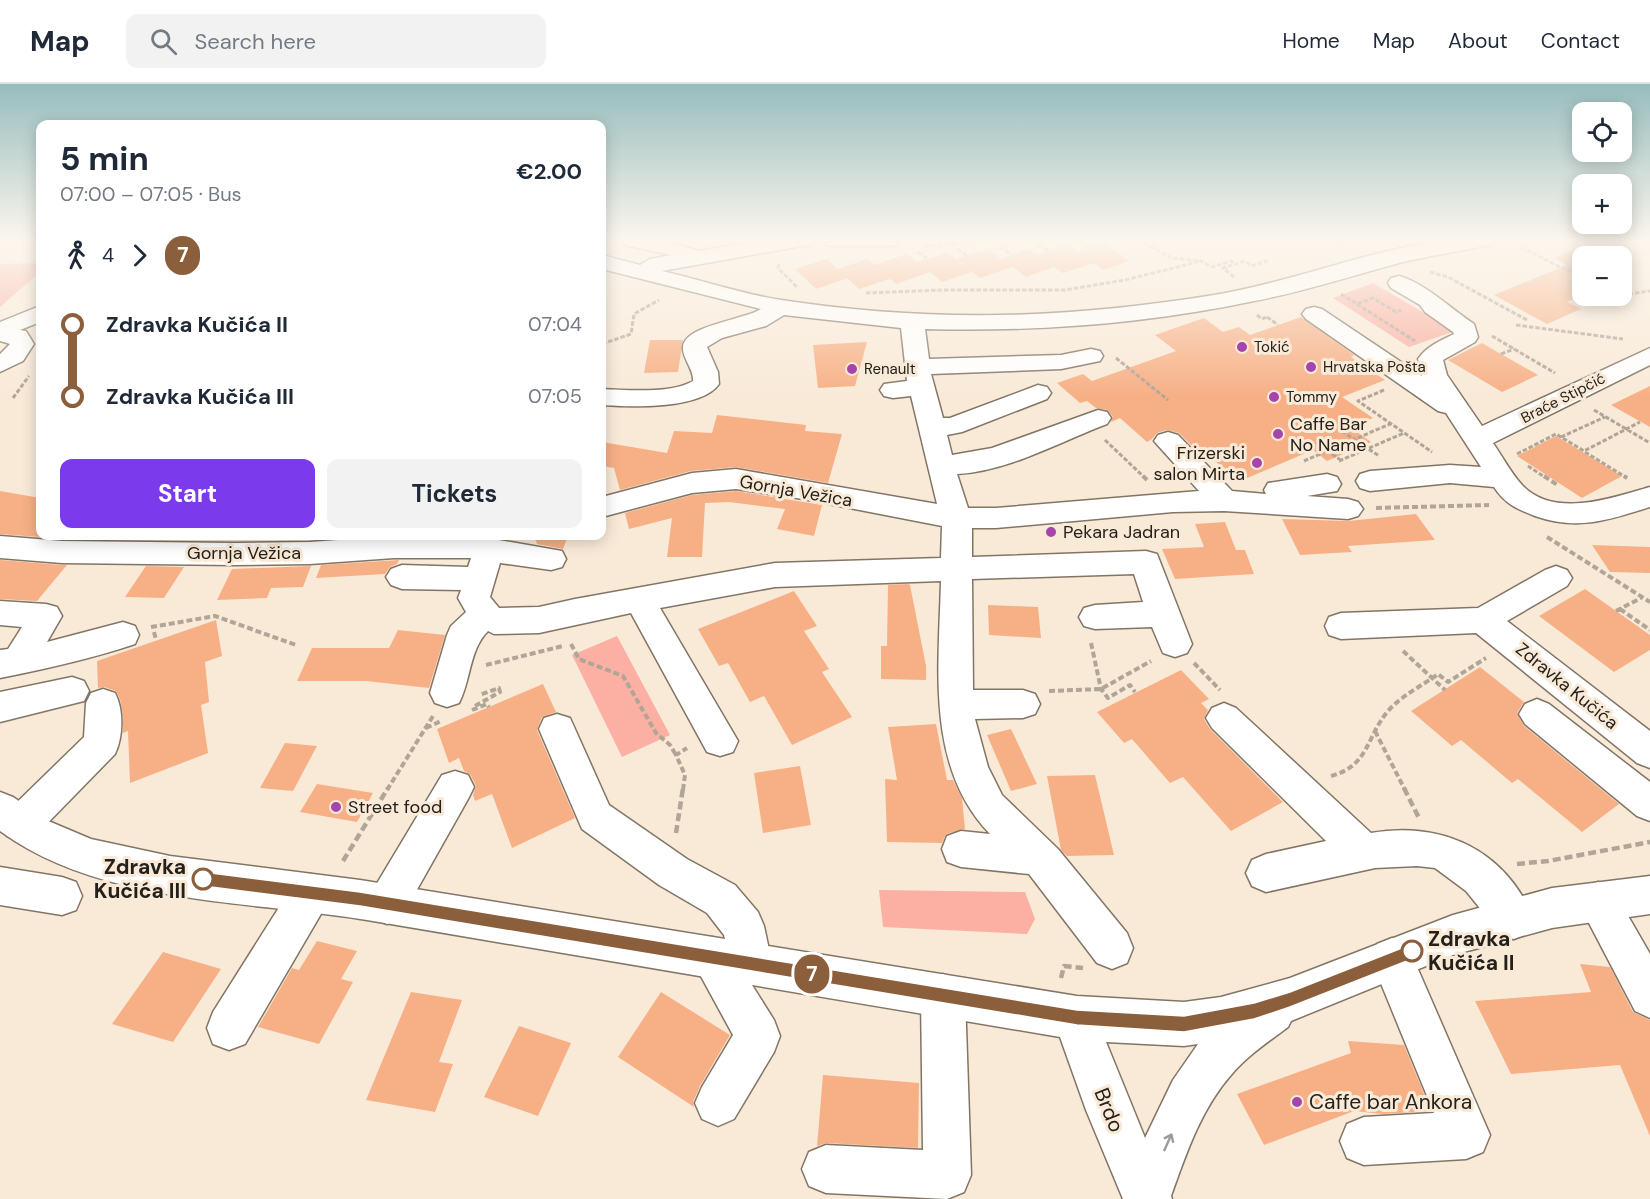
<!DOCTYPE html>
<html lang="en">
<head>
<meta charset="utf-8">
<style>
  body { margin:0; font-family:"DM Sans",sans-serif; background:#f2f2f3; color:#1f2937; height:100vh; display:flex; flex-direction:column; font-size:22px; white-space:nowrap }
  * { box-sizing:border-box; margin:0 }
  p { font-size:20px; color:#747a83 }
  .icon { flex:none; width:33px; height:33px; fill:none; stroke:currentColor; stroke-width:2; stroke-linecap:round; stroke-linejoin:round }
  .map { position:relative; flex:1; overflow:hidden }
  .drawer { position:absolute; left:36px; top:36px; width:570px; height:420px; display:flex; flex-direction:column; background:#fff; border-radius:12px; box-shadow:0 3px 15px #0003 }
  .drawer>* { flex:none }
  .badge { padding:0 12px; border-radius:20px; font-size:21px; line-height:39px }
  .controls { position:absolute; left:1572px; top:18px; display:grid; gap:12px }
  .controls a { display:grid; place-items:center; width:60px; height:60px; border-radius:12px; background:#fff; box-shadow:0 3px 15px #0003; font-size:30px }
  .map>.badge { position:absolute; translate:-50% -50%; box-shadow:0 0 0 3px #fff }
  .legs { display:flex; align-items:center; gap:9px; height:66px; padding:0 24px; font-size:20px }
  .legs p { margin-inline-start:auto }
  .summary { display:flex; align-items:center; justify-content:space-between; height:102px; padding:0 24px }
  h1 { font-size:33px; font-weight:700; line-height:45px }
  .button { display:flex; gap:12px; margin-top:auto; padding:12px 24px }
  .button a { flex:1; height:69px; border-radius:12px; background:#7c3aed; color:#fff; font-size:24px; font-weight:700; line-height:69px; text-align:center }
  .button a+a { background:#f2f2f3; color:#1f2937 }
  ul { padding:0 24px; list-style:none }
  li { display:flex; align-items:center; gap:21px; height:72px; font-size:22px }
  li i { display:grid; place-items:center; width:9px; height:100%; margin:0 8px; background:currentColor }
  li i::after { content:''; width:15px; height:15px; margin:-8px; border:4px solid; border-radius:50%; background:#fff }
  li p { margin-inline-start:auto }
  li:first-child i { background:linear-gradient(#0000 50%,currentColor 0) }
  li:last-child i { background:linear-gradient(currentColor 50%,#0000 0) }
  header { display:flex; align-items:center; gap:36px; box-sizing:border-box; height:84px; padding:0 30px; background:#fff; border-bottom:2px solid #e0e1e3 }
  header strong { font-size:28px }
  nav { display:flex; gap:33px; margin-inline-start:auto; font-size:21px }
  .search { width:420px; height:54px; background:#f2f2f3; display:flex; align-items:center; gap:15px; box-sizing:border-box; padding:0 21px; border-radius:12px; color:#747a83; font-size:22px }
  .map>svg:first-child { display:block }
</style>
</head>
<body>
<header>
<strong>Map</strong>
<div class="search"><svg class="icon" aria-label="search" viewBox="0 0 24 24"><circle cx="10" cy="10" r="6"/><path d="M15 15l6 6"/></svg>Search here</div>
<nav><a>Home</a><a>Map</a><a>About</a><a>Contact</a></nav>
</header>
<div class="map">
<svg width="1650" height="1115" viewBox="0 0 1650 1115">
  <rect width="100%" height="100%" fill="#f9ead8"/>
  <!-- green -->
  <path fill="#fbb0a3" d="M40 179V188L0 223V180Z
    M1373 199 1455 247 1409 263 1333 214Z
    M617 552 670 651 622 673 572 571Z
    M879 806 1025 808 1035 835 1027 850 883 843Z"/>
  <!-- building -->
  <path fill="#f7b086" d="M1105 159 1129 177 1104 186 1093 179 1063 189 1037 171 1067 161 1078 168Z
    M1585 161 1608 172H1582V211L1567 218 1581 225 1547 240 1494 211 1567 181 1554 174Z
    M988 165 1001 175 1029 165 1054 183 1026 193 1013 183 980 194 956 175Z
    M947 169 972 188 942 198 930 188 896 200 890 195 859 205 837 185 868 175 874 181 907 170 917 178Z
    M827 175 848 194 816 205 795 185Z
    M1301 233 1354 271 1351 273 1385 296 1342 313 1373 334 1350 343 1371 358 1327 377 1313 366 1240 397 1205 369 1200 370 1179 349 1167 346 1157 349 1152 355 1147 358 1120 334 1111 338 1113 333 1107 326 1096 324 1087 317 1080 319 1057 299 1083 290 1092 297 1176 267 1155 251 1204 234 1223 248 1239 243 1250 251Z
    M650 256H683L678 288 644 289Z
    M867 258 855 302 818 304 813 261Z
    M1482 259 1501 270 1538 291 1502 308 1448 276Z
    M1650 302V343L1611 321Z
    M717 331 806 341 805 347 842 350 828 399 736 383 691 387 620 406 614 384 602 382V358L667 369 674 347 712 349Z
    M1556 352 1622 392 1582 414 1517 372Z
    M0 407 40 414V453L0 450Z
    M736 407 822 421 814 452 777 445 785 425 729 418 705 419 702 473H667L672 434 629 445 625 429 692 411Z
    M1416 430 1435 456 1348 462 1352 468 1300 471 1282 435 1348 437Z
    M1225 438 1236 466H1245L1254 490 1175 495 1162 465 1204 463 1195 440Z
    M534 452H568L563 465 537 460Z
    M1592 461 1650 463V489L1610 488Z
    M0 476 62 481H67L37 517 0 515Z
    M399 476 397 480 390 483 385 490 316 494 321 481Z
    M146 482 184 483 164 514 125 513Z
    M311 482 303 503 271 504 267 514 217 516 232 485Z
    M908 500 910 501 926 582V596L881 595V562H887L888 501Z
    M1585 505 1650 551V566L1614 588 1539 532Z
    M794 507 817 542 804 547 829 585 822 588 852 633 792 661 764 612 750 618 728 579 719 582 698 545Z
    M988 521 1038 523 1041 554 989 551Z
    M216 536 222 572 205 578 209 618 201 621 208 669 130 699 128 647 123 649V631L120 615 116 607 104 603 98 604 97 577Z
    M398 546 445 551 429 604 366 597H297L312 564H389Z
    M1480 583 1524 618 1517 629 1524 642 1619 720 1582 748 1518 695 1512 699 1461 656 1452 662 1411 627Z
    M1181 586 1209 615 1201 619 1208 626 1204 635 1210 645 1283 718 1231 747 1183 693 1170 699 1132 655 1124 659 1097 628Z
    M543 600 556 628 542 633 537 646 575 734 512 764 492 710 475 717 473 711 476 702 470 690 464 687 459 674 449 679 437 645Z
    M936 640 947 696H953L962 714 965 745 946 750 942 759 887 758 885 695 897 696 888 643Z
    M1011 645 1037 700 1011 707 987 651Z
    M285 659 317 662 293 707 260 704Z
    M800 682 811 741 763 749 754 689Z
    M1095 691 1114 771 1067 772 1061 766 1047 692Z
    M317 700 373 709 357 738 300 728Z
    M317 857 357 867 341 895 353 898 319 960 258 943 292 884 299 886Z
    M163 868 221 885 173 958 112 940Z
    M1580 880 1610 883 1633 928 1650 936V1052L1620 981 1511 990 1475 917 1591 908Z
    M411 908 462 916 439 978 453 980 435 1028 366 1016Z
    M661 908 730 951 700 1002 693 1018 694 1023 618 973Z
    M519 942 571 959 538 1032 484 1013Z
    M1348 957 1404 961 1431 1027 1383 1030 1354 1027 1264 1061 1237 1010 1351 969Z
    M823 991 919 999 918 1064 826 1059 817 1062Z"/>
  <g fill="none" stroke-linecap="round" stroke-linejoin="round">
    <!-- minor casing -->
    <g stroke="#827565" stroke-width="3">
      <path id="minor" d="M621 156H661L699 167 762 156H813L810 161 802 162 662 187C701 196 742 210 781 216 932 239 1069 235 1220 210 1296 197 1374 164 1449 156 1464 155 1480 156 1495 156L1492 161 1484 162C1456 168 1427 172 1399 179 1351 192 1303 208 1254 217 1145 240 1036 248 925 245L929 275 1061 271 1091 265 1100 267 1103 272 1100 277 1061 285 931 290 943 334H950L1038 301 1047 303 1051 309 1047 315 962 348 947 351 952 371 992 364 1098 326 1107 328 1111 334 1107 340C1059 358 1009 387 957 390L968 424H996L1199 407 1154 357 1158 351 1168 348 1178 351 1232 407 1266 410 1264 406 1268 399 1327 390 1337 393 1341 400 1337 407 1307 412 1348 415 1358 418 1363 425 1358 432 1348 435 1224 427 1173 428 996 444H972V473L1146 467 1157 470 1192 560 1187 569 1175 573 1163 569 1152 543 1095 545 1084 542 1079 533 1084 524 1095 521 1143 518 1134 490 972 495 973 606H1023L1035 610 1040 620 1035 630 1023 634 975 635 988 683 1002 711 1058 765 1127 849 1133 864 1127 879 1112 885 1097 879 1029 790 961 783 947 778 942 765 947 752 961 747 990 750C925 683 939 582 941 497L775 503 660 524 738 657 733 668 720 672 707 668 631 529 539 549 494 550 488 547C469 566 471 596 459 619L447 623 435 619 430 609 447 551 451 542 466 528 458 514 461 506 402 505 391 501 386 493 391 485 402 481 468 483 471 474H394L310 480 235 481 62 479 0 474V452L62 457 235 459 310 458 394 452H476L562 467 566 475 562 483 551 486 500 479 490 513 499 524 539 523 575 515 775 479 941 474 942 442 803 415 736 405 692 409 602 433V413L692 389 736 385 937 420 911 312 893 314 884 312 880 306 884 300 907 297 901 244 784 231 766 242 722 254 707 263 718 288 719 300C701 326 630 323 602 321V305C627 306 671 310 693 297V294C692 283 682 273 683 263 685 241 744 236 761 225L602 185V171L640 181 650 175 671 171 624 161Z
        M824 156H899L896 161 888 162H835L827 161Z
        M1399 192C1425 199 1451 225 1474 240L1478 253 1475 258 1443 276 1447 291 1482 342 1650 264V281L1493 359C1502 372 1511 389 1522 401 1554 435 1612 414 1650 403V423C1608 436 1578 447 1535 432 1517 425 1505 420 1494 403L1450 399 1370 407 1360 404 1356 397 1360 390 1370 387 1450 381 1481 383 1446 329 1438 327 1306 235 1302 230 1306 225 1314 223 1322 225 1422 292 1418 275C1427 262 1440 257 1454 250L1453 248 1425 228 1420 221 1391 204 1388 199 1391 194Z
        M40 222V238L0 254V238Z
        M1556 482 1567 486 1572 494 1567 502 1507 537 1650 647V684L1637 679 1476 549 1341 555 1329 551 1325 542 1329 533 1341 529 1478 524 1545 486Z
        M0 517 46 520 57 523 62 532 47 558 123 538 135 542 139 551 135 560C90 575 45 585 0 594V566L8 565 22 543 0 541Z
        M72 593 84 597 89 607 84 617 0 638V608Z
        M103 605 115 609C124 626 123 653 115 670L35 752 21 757 7 752 2 740 7 728 84 653 86 619 91 609Z
        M1537 615 1549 620 1650 698V737L1637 732 1525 640 1519 630 1525 620Z
        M1224 619 1236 624 1371 749C1443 737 1505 766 1534 835L1528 849 1514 855 1500 849 1466 807 1435 784 1417 782 1375 784 1266 808 1252 802 1246 789 1252 776 1266 770 1326 757 1212 644 1206 634 1212 624Z
        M557 630 570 634 609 721 687 775 735 801 758 828 764 842 772 880 766 895 752 901 774 936 780 952 774 968 734 1035 718 1042 702 1035 695 1019 702 1003 733 951 691 874 697 859 712 853 726 859 724 851 707 829 659 801 582 745 539 645 544 634Z
        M455 687 468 691 474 703 468 715 401 834 387 840 373 834 367 820 373 806 442 691Z
        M0 783 62 793 76 798 82 812 76 826 62 831 0 821Z
        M311 790 325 795 331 809 325 823 245 960 229 966 213 960 207 944 213 928 297 795Z
        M1598 798 1612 804 1650 870V934L1635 927 1578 818 1584 804Z
        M1392 854 1407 860 1490 1051 1483 1068 1466 1075 1364 1081 1347 1074 1340 1057 1347 1040 1364 1033 1434 1029 1371 875 1377 860Z
        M943 890 958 897 965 912 971 1091 964 1108 947 1115 826 1109 809 1102 802 1085 809 1068 826 1061 923 1066 921 912 928 897Z"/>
    </g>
    <!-- major casing -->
    <g stroke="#827565" stroke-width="3">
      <path id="major" d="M0 243 26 247 34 260 23 277 0 288V270L10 260 0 257Z
        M0 708 13 713 46 736 91 755 170 772 360 796 1077 912 1184 918 1221 913 1290 894 1453 831 1552 804 1650 792V830L1552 844 1453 871 1291 937 1288 943C1268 958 1247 972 1231 991 1201 1025 1186 1070 1171 1112L1172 1115H1123L1086 1026 1060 953C829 914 598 875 367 836 248 816 101 821 0 747ZM1106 958 1184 962 1198 960 1173 996 1145 1054Z"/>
    </g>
    <!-- path-far2 -->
    <path stroke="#b1a597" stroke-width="3" stroke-dasharray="4.5 2" stroke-linecap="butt" d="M922 156 925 162 953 160 955 165
      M1042 156H1050
      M1118 156 1123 159
      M1139 156 1172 174 1201 177 1212 183 1231 177 1235 180
      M1335 156 1347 162
      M1079 157 1089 164
      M953 160 989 156
      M1038 161 1048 167
      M1000 163 1012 171
      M1521 163 1566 186 1572 183
      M958 165 967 172
      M918 168 928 175
      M779 180 778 184 797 203
      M1567 186 1582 194
      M1430 188 1448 193 1527 236
      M1234 193 1223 184 1245 177 1251 182 1270 176
      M866 209 944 206H1065L1125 196 1201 177
      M1341 210 1357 220 1373 214 1396 228 1401 226
      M1622 211 1650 207
      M1357 220 1415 257
      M1257 231 1262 235 1267 233
      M1267 233 1278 241
      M1516 241 1623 255
      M1492 252 1555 289
      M602 260 631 250 634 230 659 216
      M1501 270 1514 265
      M1116 274 1168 316
      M1384 306 1358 317 1432 368
      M13 314 29 292
      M1594 326 1650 359
      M1342 347 1379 372
      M1561 353 1605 333
      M1105 356 1145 394
      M1316 359 1342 377
      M1585 368 1627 394
      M1517 370 1556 350 1584 367 1640 338
      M1304 377 1390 340
      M1339 377 1404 349
      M1528 382 1546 394"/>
    <!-- path-far1 -->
    <path stroke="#b1a597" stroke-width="4" stroke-dasharray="6 3" stroke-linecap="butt" d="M1143 392 1147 396
      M1544 392 1559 402
      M1624 392 1627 394
      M1376 424 1489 421
      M1547 453 1650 518
      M1620 525 1650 546
      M1616 527 1641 514
      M151 543 215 532 296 561
      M154 548 156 556
      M1091 559 1101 605 1108 614 1130 601 1135 608
      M571 560 579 575 623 592 656 649 670 661 676 671
      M1403 567 1445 606
      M1194 579 1220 606
      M486 581 563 562
      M1049 607 1101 605 1151 577
      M475 622 500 608 499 604 479 611
      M472 626 487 620 489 623
      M426 644 441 637
      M1375 647 1405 706
      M1331 692C1369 682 1366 653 1388 627 1402 611 1422 602 1438 590L1448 598 1486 574
      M387 706 433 632
      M683 706 685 691 676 671 687 664"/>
    <!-- path -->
    <path stroke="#b1a597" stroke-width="4.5" stroke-dasharray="8 4" stroke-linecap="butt" d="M1404 704 1419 734
      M676 749 683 704
      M343 777 388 704
      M1517 780 1548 777 1650 758
      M1061 894 1064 882 1083 884"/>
    <!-- minor -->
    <use href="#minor" fill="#fff" fill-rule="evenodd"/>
    <!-- major -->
    <use href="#major" fill="#fff" fill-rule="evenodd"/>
  </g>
  <!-- one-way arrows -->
  <defs><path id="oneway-shaft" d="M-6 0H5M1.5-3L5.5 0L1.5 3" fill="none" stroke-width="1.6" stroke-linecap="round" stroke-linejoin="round" transform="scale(1.5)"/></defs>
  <use stroke="#9d9b98" href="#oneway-shaft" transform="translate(1168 1058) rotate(-66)"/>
  <!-- sky -->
  <linearGradient id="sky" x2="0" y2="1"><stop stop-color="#97bdbe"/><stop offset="0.5" stop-color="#fcf6ed"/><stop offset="1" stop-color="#fcf6ed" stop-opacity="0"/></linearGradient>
  <rect width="1650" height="312" fill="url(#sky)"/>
  <!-- line-1 -->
  <path fill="#8b5e3c" stroke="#fff" stroke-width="1.5" d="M203 788 360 808 1077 926 1184 932 1254 919 1290 908 1412 860 1418 862 1420 867 1418 872 1412 875 1290 923 1254 935 1184 948 1077 941 360 822 203 802 198 800 196 795 198 790Z"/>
  <!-- markers -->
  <g fill="#a544ab" stroke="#f9ead8" stroke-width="2">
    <circle cx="1242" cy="263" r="6"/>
    <circle cx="1311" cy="283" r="6"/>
    <circle cx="852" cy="285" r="6"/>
    <circle cx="1274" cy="313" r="6"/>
    <circle cx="1278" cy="350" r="6"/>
    <circle cx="1257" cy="379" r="6"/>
    <circle cx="1051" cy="448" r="6"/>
    <circle cx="336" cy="723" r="6"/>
    <circle cx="1297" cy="1018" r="6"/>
  </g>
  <g fill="#fff" stroke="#8b5e3c" stroke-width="3">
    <circle cx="203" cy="795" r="10"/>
    <circle cx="1412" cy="867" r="10"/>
  </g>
  <g text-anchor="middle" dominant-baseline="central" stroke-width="6" stroke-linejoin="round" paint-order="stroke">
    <!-- far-poi labels -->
    <g font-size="15" fill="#25201a" stroke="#f9ead8" text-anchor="start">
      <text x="1254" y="263">Tokić</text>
      <text x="1323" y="283">Hrvatska Pošta</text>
      <text x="864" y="285">Renault</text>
      <text x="1286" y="313">Tommy</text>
    </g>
    <!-- far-street labels -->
    <g font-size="15" fill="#25201a" stroke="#f9ead8">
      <text transform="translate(1563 314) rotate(-27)">Braće Stipčić</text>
    </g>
    <!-- poi labels -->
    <g font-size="18" fill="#25201a" stroke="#f9ead8" text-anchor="start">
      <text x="1290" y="340">Caffe Bar<tspan x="1290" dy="21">No Name</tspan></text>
      <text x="1245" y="369" text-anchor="end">Frizerski<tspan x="1245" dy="21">salon Mirta</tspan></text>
      <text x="1063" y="448">Pekara Jadran</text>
      <text x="348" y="723">Street food</text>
    </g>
    <!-- street labels -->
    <g font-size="18" fill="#25201a" stroke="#f9ead8">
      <text transform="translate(796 407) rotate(10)">Gornja Vežica</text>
      <text x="244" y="469">Gornja Vežica</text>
      <text transform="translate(1567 602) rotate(39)">Zdravka Kučića</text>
    </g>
    <!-- near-stop labels -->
    <g font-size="21" font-weight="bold" fill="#25201a" stroke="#f9ead8" text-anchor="end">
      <text x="186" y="783">Zdravka<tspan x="186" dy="24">Kučića III</tspan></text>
      <text x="1428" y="855" text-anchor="start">Zdravka<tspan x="1428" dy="24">Kučića II</tspan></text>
    </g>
    <!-- near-poi labels -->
    <g font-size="21" fill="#25201a" stroke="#f9ead8" text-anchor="start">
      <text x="1309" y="1018">Caffe bar Ankora</text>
    </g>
    <!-- near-street labels -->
    <g font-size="21" fill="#25201a" stroke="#f9ead8">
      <text transform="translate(1109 1026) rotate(68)">Brdo</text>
    </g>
  </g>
</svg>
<div class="controls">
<a><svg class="icon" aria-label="locate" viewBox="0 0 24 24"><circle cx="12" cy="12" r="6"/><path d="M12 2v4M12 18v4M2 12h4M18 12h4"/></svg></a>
<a>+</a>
<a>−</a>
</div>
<b class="badge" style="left:812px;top:890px;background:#8b5e3c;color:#fff">7</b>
<section class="drawer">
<div class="summary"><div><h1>5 min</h1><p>07:00 – 07:05 · Bus</p></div><b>€2.00</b></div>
<div class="legs"><svg class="icon" aria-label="walk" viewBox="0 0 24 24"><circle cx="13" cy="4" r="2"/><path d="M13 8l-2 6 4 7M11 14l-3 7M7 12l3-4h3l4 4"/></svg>4<svg class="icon" aria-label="forward" viewBox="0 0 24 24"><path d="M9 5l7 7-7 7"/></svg><b class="badge" style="background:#8b5e3c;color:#fff">7</b></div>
<ul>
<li><i style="color:#8b5e3c"></i><b>Zdravka Kučića II</b><p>07:04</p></li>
<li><i style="color:#8b5e3c"></i><b>Zdravka Kučića III</b><p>07:05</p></li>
</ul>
<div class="button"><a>Start</a><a>Tickets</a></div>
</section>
</div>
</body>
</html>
